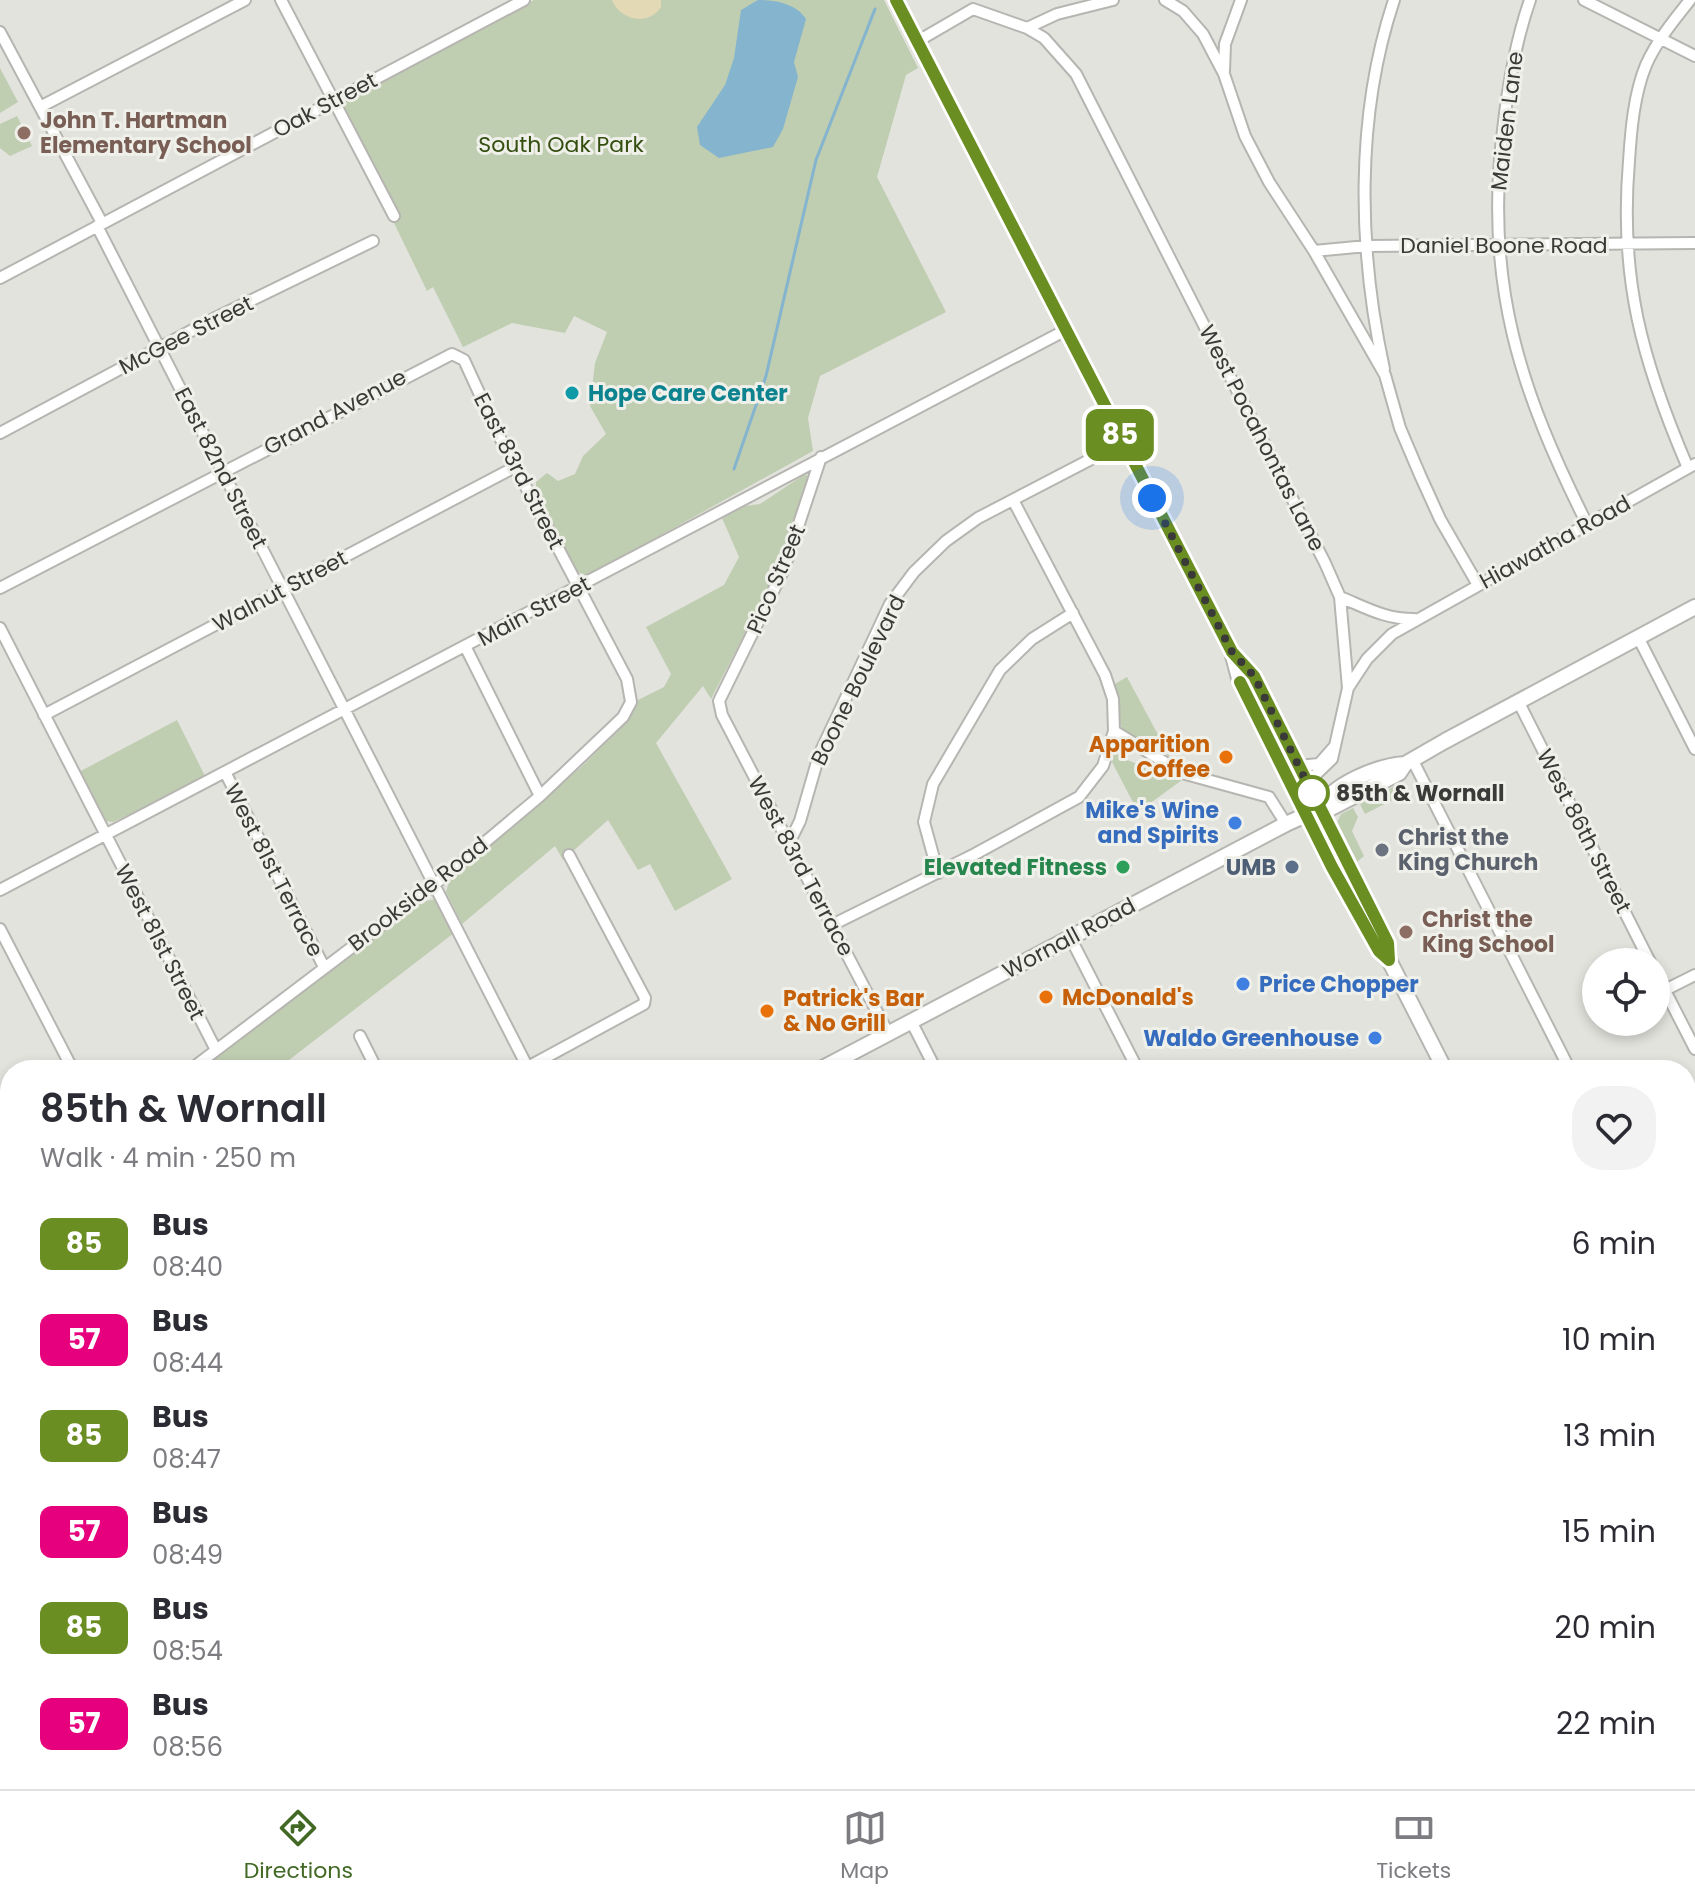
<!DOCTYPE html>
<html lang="en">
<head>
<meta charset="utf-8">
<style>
  body { margin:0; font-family:Poppins,sans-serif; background:#f2f2f3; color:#2b2b33; height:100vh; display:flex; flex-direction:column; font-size:30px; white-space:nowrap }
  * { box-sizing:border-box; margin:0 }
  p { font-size:26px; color:#7c7c81 }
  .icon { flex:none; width:44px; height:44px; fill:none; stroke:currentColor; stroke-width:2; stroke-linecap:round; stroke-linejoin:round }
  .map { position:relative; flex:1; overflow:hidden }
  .details { position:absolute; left:0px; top:1060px; width:1696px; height:730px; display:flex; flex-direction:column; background:#fff; border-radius:32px 32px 0 0; box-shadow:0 4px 12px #0003 }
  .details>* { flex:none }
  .badge { padding:0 16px; border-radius:12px; font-size:28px; line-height:52px }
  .controls { position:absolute; left:1582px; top:948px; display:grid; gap:16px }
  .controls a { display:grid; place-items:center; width:88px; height:88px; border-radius:50%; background:#fff; box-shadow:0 4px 12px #0003; font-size:40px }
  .you { position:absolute; width:40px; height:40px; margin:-20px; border:6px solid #fff; border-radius:50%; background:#1a73e8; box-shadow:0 0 0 12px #1a73e833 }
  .map>.badge { position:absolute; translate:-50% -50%; box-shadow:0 0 0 4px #fff }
  .round { display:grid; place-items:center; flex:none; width:84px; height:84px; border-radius:32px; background:#f2f2f3 }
  .head { display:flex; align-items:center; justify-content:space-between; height:136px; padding:0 40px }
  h1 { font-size:38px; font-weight:600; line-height:60px }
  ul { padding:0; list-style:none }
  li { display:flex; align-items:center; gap:24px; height:96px; padding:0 40px }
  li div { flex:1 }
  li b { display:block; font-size:30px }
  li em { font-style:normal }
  li .badge { min-width:88px; font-weight:700; text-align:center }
  .menu { display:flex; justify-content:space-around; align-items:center; height:112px; border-top:2px solid #e1e1e2; background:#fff; font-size:22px; color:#7c7c81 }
  .menu a { display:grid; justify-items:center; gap:4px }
  .menu .active { color:#416924 }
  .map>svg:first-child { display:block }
</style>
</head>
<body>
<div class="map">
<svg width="1695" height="1789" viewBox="0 0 1695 1789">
  <rect width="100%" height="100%" fill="#e3e3de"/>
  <!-- green -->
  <path fill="#bfcdb1" d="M534 0H884L918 68 906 75 877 177 946 312 820 376 808 418 813 451 587 576 578 572 536 493V482L547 473 558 481 575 474 583 456 606 434 590 406 595 363 607 332 574 316 565 333 512 323 463 347 433 287 427 291 394 223 400 217 340 109 342 104Z
    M0 68 18 102 0 113Z
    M17 116 32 146 10 156 0 148V124Z
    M805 474 811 479 776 573 711 699 703 686 656 743 732 879 675 911 650 864 638 870 608 820 563 860 555 846 462 924 446 892 450 878 579 769 619 730 638 700 664 687 671 674 646 627 724 585 739 557 722 518 745 506 760 504Z
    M1127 677 1170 757 1122 730 1113 685Z
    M177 720 206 778 113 822 105 821 79 772Z
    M1124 748 1125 759 1175 780 1178 773 1182 780 1138 812 1112 762 1115 750Z
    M1395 786 1400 796 1365 814 1360 804Z
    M1353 808 1358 817 1352 831 1364 856 1357 862 1337 823 1341 814Z
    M436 899 454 933 276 1070H198L420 902Z"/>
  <!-- sand -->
  <path fill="#e3d9b4" d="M612 0H661V7C648 27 620 20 612 0Z"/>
  <!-- water -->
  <path fill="#85b4cf" d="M758 0C775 0 797 4 806 19L794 62 798 77 783 129 773 147 719 158 700 145 697 127 725 85 734 58 741 10Z"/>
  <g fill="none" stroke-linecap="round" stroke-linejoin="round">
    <!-- stream -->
    <path stroke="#85b4cf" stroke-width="3" d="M734 469 766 376 816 160 875 9"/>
    <!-- street casing -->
    <g stroke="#b6b5b1" stroke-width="14">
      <path id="street" d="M281 0 394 216
        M1165 0 1183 11 1203 34 1224 74 1245 136 1269 182 1314 251 1385 375 1400 428 1420 475 1440 519 1478 585
        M1530 0C1515 43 1508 85 1503 130 1484 283 1520 391 1588 526
        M1584 0 1695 56
        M1027 28 1044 38 1076 74 1325 563 1340 597 1348 688
        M0 32 102 223
        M918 41 973 9 1027 28 1057 14 1113 0
        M1224 71 1225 44 1241 0
        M40 107 245 0
        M97 226 529 1070
        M1314 251 1367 246 1695 243
        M0 278 524 0
        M1384 369C1358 250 1355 117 1394 0
        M0 433 217 317 373 241
        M821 457 784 569 719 701 722 715 888 1033
        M1688 468C1642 361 1619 278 1629 161 1631 130 1634 94 1646 65 1656 42 1674 20 1690 0
        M1013 500 1105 675 1113 699 1114 731 1182 773 1269 797 1286 824
        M0 588 452 354 464 360 498 434 627 679 631 702 623 717 540 796 434 885 190 1070
        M1340 597C1367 608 1385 619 1414 619
        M0 628 216 1050
        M1638 637 1695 749
        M466 648 540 796
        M1518 701 1650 962
        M44 715 515 467
        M1412 759 1570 1070
        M1298 766 1319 764 1333 748
        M225 772 324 967
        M1307 783 1332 759 1348 688 1367 659 1392 634 1695 464
        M789 843 800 821 819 755 890 604 914 572 946 541 978 518 1124 442
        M938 873 924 822 933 784 1000 670 1032 639 1073 613
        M0 890 1066 330
        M832 925 975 854 1079 797 1103 766 1114 731
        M0 929 73 1070
        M1070 937 1138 1070
        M1656 973 1695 1049
        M1665 990 1695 975
        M911 1021 936 1070
        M360 1036 377 1070
        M528 1067 644 1004 645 998 569 855
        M0 1218 10 1210
        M0 1227 10 1245
        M1686 1276 1695 1271
        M1686 1297 1695 1314
        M1686 1400 1695 1396
        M0 1643 10 1639
        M1686 1687 1695 1682
        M0 1778 10 1773
        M289 1780 294 1789
        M600 1780 605 1789
        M331 1789 348 1780
        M623 1789 640 1780
        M911 1789 928 1780
        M1200 1789 1217 1780
        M1492 1789 1509 1780"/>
    </g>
    <!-- secondary casing -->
    <g stroke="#b6b5b1" stroke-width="18">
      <path id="secondary" d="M896 0 1232 652 1240 682 1332 867 1379 951 1389 960 1445 1070
        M1234 655 1254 676 1388 943 1389 960
        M1319 809C1333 784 1377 766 1405 764
        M819 1070 1286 824 1319 809 1331 808 1399 773 1405 764 1445 741 1695 607
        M0 1503 10 1498
        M1686 1543 1695 1560"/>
    </g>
    <!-- street -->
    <use href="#street" stroke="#fff" stroke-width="10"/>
    <!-- secondary -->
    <use href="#secondary" stroke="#fff" stroke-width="14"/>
  </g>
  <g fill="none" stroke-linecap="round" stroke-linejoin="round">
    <!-- line casing -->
    <g stroke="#fff" stroke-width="18">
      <path id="line" d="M896 0 1232 652 1254 676 1388 943 1389 960 1379 951 1332 867 1240 682"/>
    </g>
    <!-- line -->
    <use href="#line" stroke="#6b8e23" stroke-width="12"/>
    <!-- walk -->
    <path stroke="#3a3a38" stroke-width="8" stroke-dasharray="0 14.4" d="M1152 498 1232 652 1254 676 1312 793"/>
  </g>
  <!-- markers -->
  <g fill="#8d6e63" stroke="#f0f0eb" stroke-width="3">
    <circle cx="24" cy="133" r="8"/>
    <circle cx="1406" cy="932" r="8"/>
  </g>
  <circle fill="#0f9aa8" stroke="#f0f0eb" stroke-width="3" cx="572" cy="393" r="8"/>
  <g fill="#e8710a" stroke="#f0f0eb" stroke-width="3">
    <circle cx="1226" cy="757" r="8"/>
    <circle cx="1046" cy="997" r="8"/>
    <circle cx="767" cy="1011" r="8"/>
  </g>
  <circle fill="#fff" stroke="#6b8e23" stroke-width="4" cx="1312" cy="793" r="16"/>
  <g fill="#3f7fe0" stroke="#f0f0eb" stroke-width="3">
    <circle cx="1235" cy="823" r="8"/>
    <circle cx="1243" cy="984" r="8"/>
    <circle cx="1375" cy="1038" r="8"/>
  </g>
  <circle fill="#6b7280" stroke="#f0f0eb" stroke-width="3" cx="1382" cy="850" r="8"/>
  <circle fill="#2e9e5b" stroke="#f0f0eb" stroke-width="3" cx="1123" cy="867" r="8"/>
  <circle fill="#5c6f8a" stroke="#f0f0eb" stroke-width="3" cx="1292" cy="867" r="8"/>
  <g text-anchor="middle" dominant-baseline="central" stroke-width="6" stroke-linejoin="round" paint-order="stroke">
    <!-- street labels -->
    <g font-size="22" fill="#3a3a38" stroke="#f0f0eb">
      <text transform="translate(325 105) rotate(-28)">Oak Street</text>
      <text transform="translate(1507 121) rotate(-83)">Maiden Lane</text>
      <text x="1504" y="245">Daniel Boone Road</text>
      <text transform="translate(186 335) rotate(-27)">McGee Street</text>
      <text transform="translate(335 412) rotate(-28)">Grand Avenue</text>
      <text transform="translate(1262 438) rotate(63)">West Pocahontas Lane</text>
      <text transform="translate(221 468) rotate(63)">East 82nd Street</text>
      <text transform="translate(519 471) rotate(63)">East 83rd Street</text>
      <text transform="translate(1555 542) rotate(-29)">Hiawatha Road</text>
      <text transform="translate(776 579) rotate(-67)">Pico Street</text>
      <text transform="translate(280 591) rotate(-28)">Walnut Street</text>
      <text transform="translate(534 611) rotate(-28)">Main Street</text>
      <text transform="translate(858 680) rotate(-64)">Boone Boulevard</text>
      <text transform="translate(1584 831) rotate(63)">West 86th Street</text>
      <text transform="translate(801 866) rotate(62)">West 83rd Terrace</text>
      <text transform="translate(274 870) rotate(63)">West 81st Terrace</text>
      <text transform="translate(418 894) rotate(-38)">Brookside Road</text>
      <text transform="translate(1069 938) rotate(-28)">Wornall Road</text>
      <text transform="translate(160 942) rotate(63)">West 81st Street</text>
    </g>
    <!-- education labels -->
    <g font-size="22" font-weight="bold" fill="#785e54" stroke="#f0f0eb" text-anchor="start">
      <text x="40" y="120">John T. Hartman<tspan x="40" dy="25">Elementary School</tspan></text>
      <text x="1422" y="919">Christ the<tspan x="1422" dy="25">King School</tspan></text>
    </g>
    <!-- park labels -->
    <g font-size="22" fill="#344e0f" stroke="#f0f0eb">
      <text x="561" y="144">South Oak Park</text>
    </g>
    <!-- culture labels -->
    <g font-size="22" font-weight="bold" fill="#0d838f" stroke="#f0f0eb" text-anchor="start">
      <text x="588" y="393">Hope Care Center</text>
    </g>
    <!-- food labels -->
    <g font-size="22" font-weight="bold" fill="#c56008" stroke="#f0f0eb" text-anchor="start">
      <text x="1210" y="744" text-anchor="end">Apparition<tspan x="1210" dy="25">Coffee</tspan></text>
      <text x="1062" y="997">McDonald's</text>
      <text x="783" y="998">Patrick's Bar<tspan x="783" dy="25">&amp; No Grill</tspan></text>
    </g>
    <!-- stop labels -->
    <g font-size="22" font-weight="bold" fill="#3a3a38" stroke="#f0f0eb" text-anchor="start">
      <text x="1336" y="793">85th &amp; Wornall</text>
    </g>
    <!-- shop labels -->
    <g font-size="22" font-weight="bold" fill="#366cbe" stroke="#f0f0eb" text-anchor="end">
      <text x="1219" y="810">Mike's Wine<tspan x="1219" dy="25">and Spirits</tspan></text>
      <text x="1259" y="984" text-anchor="start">Price Chopper</text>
      <text x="1359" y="1038">Waldo Greenhouse</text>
    </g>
    <!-- worship labels -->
    <g font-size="22" font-weight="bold" fill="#5b616d" stroke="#f0f0eb" text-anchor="start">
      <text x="1398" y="837">Christ the<tspan x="1398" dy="25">King Church</tspan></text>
    </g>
    <!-- leisure labels -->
    <g font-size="22" font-weight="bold" fill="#27864d" stroke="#f0f0eb" text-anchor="end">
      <text x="1107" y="867">Elevated Fitness</text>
    </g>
    <!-- service labels -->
    <g font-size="22" font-weight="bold" fill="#4e5e75" stroke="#f0f0eb" text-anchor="end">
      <text x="1276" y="867">UMB</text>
    </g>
  </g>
</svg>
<div class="controls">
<a><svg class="icon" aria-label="locate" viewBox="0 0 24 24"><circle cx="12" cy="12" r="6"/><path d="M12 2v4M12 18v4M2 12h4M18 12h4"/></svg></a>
</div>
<div class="you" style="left:1152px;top:498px"></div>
<b class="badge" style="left:1120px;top:435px;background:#6b8e23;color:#fff">85</b>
<section class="details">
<div class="head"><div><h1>85th &amp; Wornall</h1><p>Walk · 4 min · 250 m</p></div><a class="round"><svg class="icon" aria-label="heart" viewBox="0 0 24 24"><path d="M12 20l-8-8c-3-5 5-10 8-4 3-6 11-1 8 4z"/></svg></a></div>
<ul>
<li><span class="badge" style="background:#6b8e23;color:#fff">85</span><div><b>Bus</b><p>08:40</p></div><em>6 min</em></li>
<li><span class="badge" style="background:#e6007e;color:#fff">57</span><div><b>Bus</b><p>08:44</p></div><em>10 min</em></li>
<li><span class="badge" style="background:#6b8e23;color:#fff">85</span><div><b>Bus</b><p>08:47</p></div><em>13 min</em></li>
<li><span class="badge" style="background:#e6007e;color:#fff">57</span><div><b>Bus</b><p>08:49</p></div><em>15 min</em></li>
<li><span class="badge" style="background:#6b8e23;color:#fff">85</span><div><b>Bus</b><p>08:54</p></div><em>20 min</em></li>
<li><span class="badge" style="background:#e6007e;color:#fff">57</span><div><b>Bus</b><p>08:56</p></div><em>22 min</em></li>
</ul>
</section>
</div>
<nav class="menu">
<a class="active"><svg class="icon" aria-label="directions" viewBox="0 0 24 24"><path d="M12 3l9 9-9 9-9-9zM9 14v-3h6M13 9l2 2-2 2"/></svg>Directions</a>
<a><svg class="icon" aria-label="map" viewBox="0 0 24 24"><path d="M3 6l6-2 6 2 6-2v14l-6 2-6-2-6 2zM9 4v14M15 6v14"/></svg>Map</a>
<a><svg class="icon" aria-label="tickets" viewBox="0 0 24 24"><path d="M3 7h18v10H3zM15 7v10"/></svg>Tickets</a>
</nav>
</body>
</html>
